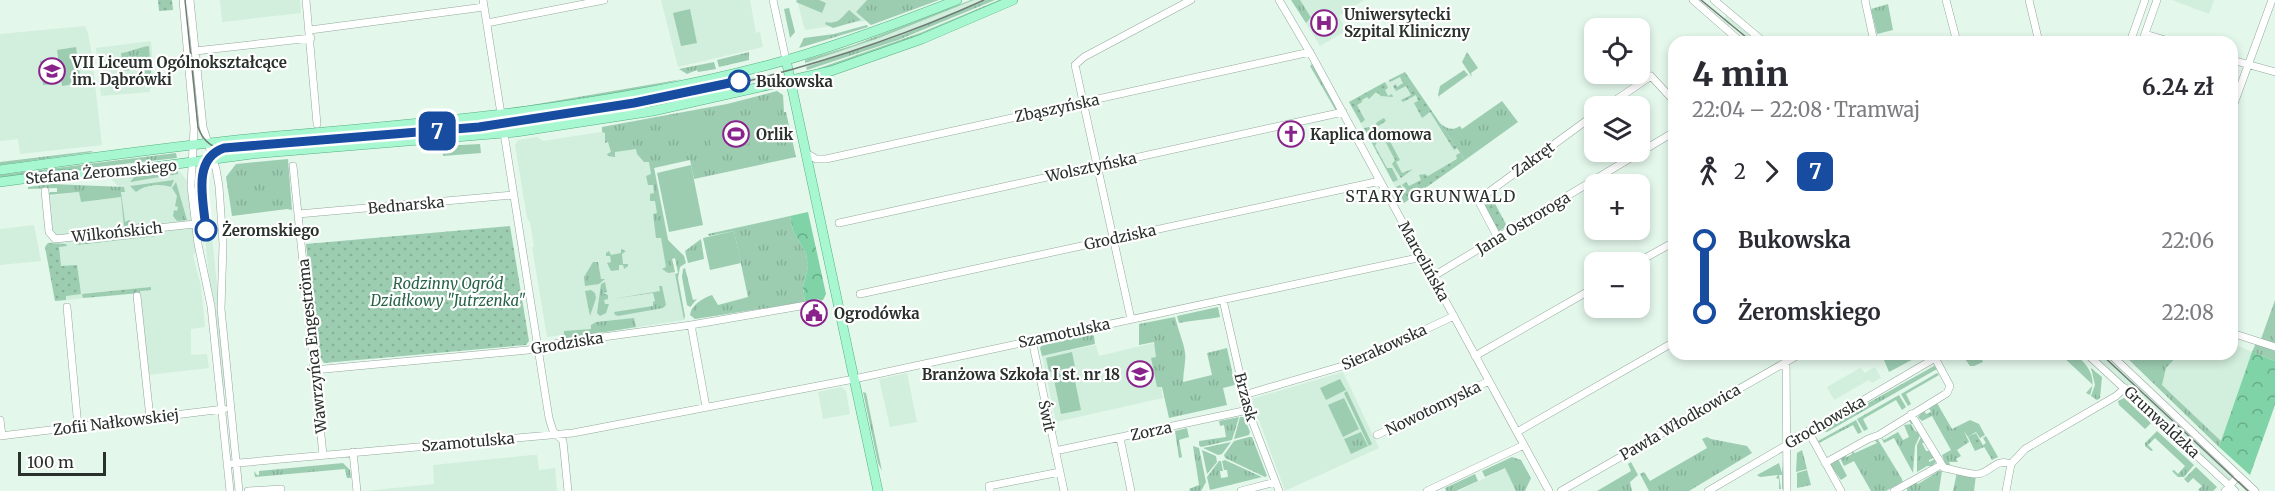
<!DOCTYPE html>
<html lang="pl">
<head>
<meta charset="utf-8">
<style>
  body { margin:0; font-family:Merriweather,serif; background:#f2f2f3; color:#2b2b33; height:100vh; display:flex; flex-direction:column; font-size:22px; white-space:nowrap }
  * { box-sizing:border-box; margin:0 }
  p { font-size:20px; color:#7c7c81 }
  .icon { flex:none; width:33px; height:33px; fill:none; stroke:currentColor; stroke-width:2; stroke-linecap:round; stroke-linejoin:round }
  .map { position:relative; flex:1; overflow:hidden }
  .side { position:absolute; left:1668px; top:36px; width:570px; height:324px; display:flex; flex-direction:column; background:#fff; border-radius:18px; box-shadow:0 3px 9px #0003 }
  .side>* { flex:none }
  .badge { padding:0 12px; border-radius:9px; font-size:21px; line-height:39px }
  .buttons { position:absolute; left:1584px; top:18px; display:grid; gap:12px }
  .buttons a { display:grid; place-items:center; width:66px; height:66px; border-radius:12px; background:#fff; box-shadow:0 3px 9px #0003; font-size:30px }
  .scale { position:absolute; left:18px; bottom:15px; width:88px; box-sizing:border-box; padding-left:6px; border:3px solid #2a312d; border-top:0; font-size:16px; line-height:21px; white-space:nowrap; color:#2a312d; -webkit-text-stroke:4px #fff; paint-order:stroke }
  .map>.badge { position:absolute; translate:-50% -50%; box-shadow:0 0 0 3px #fff }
  .legs { display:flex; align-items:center; gap:9px; height:66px; padding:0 24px; font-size:20px }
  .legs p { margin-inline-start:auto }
  .headline { display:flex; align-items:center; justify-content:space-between; height:102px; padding:0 24px }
  h1 { font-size:33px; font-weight:800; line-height:45px }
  ul { padding:0 24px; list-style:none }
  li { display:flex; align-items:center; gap:21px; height:72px; font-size:22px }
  li i { display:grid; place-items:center; width:9px; height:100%; margin:0 8px; background:currentColor }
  li i::after { content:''; width:15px; height:15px; margin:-8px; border:4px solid; border-radius:50%; background:#fff }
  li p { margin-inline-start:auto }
  li:first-child i { background:linear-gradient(#0000 50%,currentColor 0) }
  li:last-child i { background:linear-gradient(currentColor 50%,#0000 0) }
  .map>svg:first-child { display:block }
</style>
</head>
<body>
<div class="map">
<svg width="2275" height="491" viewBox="0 0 2275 491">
  <defs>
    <pattern id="grass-tufts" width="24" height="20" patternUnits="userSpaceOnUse" patternTransform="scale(1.5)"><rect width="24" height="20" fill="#9ccdb1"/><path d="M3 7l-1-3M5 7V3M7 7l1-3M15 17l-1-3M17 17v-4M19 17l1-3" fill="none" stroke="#87b099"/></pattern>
    <pattern id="forest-crowns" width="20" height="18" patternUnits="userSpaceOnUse" patternTransform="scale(1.5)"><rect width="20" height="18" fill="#7fd3a6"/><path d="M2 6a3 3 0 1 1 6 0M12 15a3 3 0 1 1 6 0" fill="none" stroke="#68ac88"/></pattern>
    <pattern id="garden-dots" width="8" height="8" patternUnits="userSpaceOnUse" patternTransform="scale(1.5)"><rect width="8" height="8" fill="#9ccdb1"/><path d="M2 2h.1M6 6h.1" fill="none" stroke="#87b099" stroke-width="1.8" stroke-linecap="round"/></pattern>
  </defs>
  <rect width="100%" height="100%" fill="#e3f7eb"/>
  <!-- built -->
  <path fill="#d2eedd" d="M184 0H187L201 122H195Z
    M220 0H300L301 13 222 22Z
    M661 0H750L756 33 760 32 763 47 678 67Z
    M797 0H919L878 19 805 30Z
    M974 0H986L902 35 808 67 807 62 879 38Z
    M1292 0H1364L1339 16 1346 31 1320 46Z
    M2172 0H2214L2209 14Z
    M1727 15 1759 42H1753L1731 23 1729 27 1722 20Z
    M85 26 88 33 91 50 102 145 20 154 18 139 0 141V34Z
    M151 41 155 87 150 88V92L101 96 96 48Z
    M1405 72 1465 160 1404 203 1349 102Z
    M762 75 768 78 655 103 517 125 516 121 653 98Z
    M645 120 684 320 566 338 562 335 547 337 532 247H534L530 222 527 218 515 145 518 140 537 137 543 141 607 131Z
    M485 125 486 130 248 151H235L234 145 282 140 311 141Z
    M204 167 208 172 207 191 228 388 221 389 207 258 199 168Z
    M173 170 180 172 187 181 196 251 193 256 201 286 205 327 191 329V355L207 354 209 368 148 375 140 293 55 301 45 247 48 243 53 242 48 196 80 192 81 201 121 197 120 188 110 178Z
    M34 225 41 261 0 265V229Z
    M1180 339 1186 355 1183 382 1161 387 1163 398 1056 422 1042 356 1096 345 1099 356 1153 343 1154 345Z
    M2232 343 2252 352 2221 441 2162 385 2166 368 2179 354H2232Z
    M2092 354H2104L2226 469 2231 477V482Z
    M1875 367 1881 378 1872 383 1869 380 1834 400 1827 387 1860 368 1865 373Z
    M1343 372 1379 448 1285 491 1251 399Z
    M907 373 917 422 890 427 879 379Z
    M841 387 846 391 850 414 823 419 818 392Z
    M533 455H537L539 470 555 468 557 491H365L434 484 433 465Z
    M1505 468 1516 491H1458L1477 482Z"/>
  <!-- grass -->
  <path fill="url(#grass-tufts)" d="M797 0H819L826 3 822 13 796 2Z
    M867 0H939L871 25 856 12Z
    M971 0H974L879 38 805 63V60L854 45Z
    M986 0H995L898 40 807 70 806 67 902 35Z
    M999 0H1005C941 26 876 59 808 72L920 33Z
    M1291 0H1300L1310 16 1311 17 1306 23Z
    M1888 4 1893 30 1877 34 1871 9Z
    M789 8 795 32 790 38 784 9Z
    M849 10 861 20 833 28 825 24 826 22C838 25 842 17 849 10Z
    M867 25 868 27 799 48 804 38 834 34Z
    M149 46 152 84 141 85 139 69 123 71 121 53C131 52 139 47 149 46Z
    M749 52V60L719 67 717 60Z
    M1467 52 1478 68 1471 73 1472 77 1462 62Z
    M714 62 716 69 698 72 697 70 687 74 679 69Z
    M1312 64 1336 108V111L1310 66Z
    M1464 70 1471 78 1468 75 1439 96 1440 99 1438 95 1440 86Z
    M683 79 632 91 514 110V108Z
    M732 79V81L634 102 516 121 524 117 634 100Z
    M749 84 642 109 517 128V125L635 107Z
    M777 91 783 95 784 112H786L796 157 694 179 690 160 654 168 668 240 684 256 686 263 680 267 678 278 685 316 684 320 675 274 678 273 675 258 672 259 675 272 668 273 662 269 666 267 661 238H656L653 214 657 213 655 201H650V194L654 193 653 185H648L646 176 651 174 649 162H644L637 154 636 149 615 152V157L608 156 607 154 611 152 608 142 605 143V133L602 132V127L727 104Z
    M1502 101 1518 122 1465 160 1440 123C1447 129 1452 131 1460 126L1462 129Z
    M485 120V125L461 128 285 142 282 140Z
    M480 144 481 153 443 156 442 146Z
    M91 151 93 152 0 165V162Z
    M176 153 177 158 0 178V175Z
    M288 159 292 210 287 209 232 216 226 177 236 164Z
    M173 171H178V174L130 182 136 175Z
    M174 180 171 187C160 183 144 185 136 192L130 186Z
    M176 182 187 220 177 221 173 216 174 210 177 211 178 207 175 206 177 196 172 188Z
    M51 184 124 187 125 192H121L125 222 129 220 135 225 141 222 142 224 124 227 121 197 81 202 79 192 48 195 50 192H57V188L28 189V187Z
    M790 216 793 231 806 253 808 267 803 287 805 302 695 319 690 315C691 305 703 298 712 295L718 305 748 297 734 231 709 236 708 234Z
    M701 239 704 259 688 263 685 251Z
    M621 249 626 251 622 254 623 264H628V266L624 269 623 265H619V270L611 271 607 263 611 262 610 256H606V253L609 251 611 255 621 253Z
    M593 262H598L601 279H605L599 284 585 286 584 277Z
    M685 268 693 300 697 299 690 307 687 305 682 277 683 269Z
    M605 282 607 292 603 293 608 295V299L604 300 605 304H609L606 313 600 316 597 313 601 284Z
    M659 286H662L666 305 663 308 618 316 615 315 614 312 653 306V302L655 301 653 293 612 299 660 291Z
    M591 290 595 293 596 298 590 316 585 291Z
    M2275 300V344L2261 339Z
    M1218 307 1220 317C1206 320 1193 320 1179 323L1177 316Z
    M1175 317C1178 330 1184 343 1185 353 1186 362 1183 372 1183 382L1212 375 1207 353 1227 348 1235 385 1223 388 1227 405 1169 418 1162 387H1157L1151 358 1156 357 1154 342 1139 345V324Z
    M634 318 636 327 562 339 561 335 564 334V331L591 329V325L596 322Z
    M1091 334 1094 336 1095 344 1042 356 1040 348 1042 345Z
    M2256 343 2275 349V361L2252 352Z
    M1892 354H1920L1921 355 1889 372 1884 360Z
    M1965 354H1979L1983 362 1974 366H1970L1963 356Z
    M2060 354H2075C2089 366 2097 377 2090 395L2086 393 2093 385Z
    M2123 354H2179L2166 368 2162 385 2221 441 2219 447Z
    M1934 366 1937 369 1827 432 1820 430Z
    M2091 368 2102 377 2100 398 2097 400 2091 396 2095 385Z
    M1937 373 1939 375 1906 394 1911 404 1908 406 1901 394Z
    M863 392 866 393 882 471 878 463Z
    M1899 395 1906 407 1902 410 1896 400 1863 419 1868 429 1864 431 1857 419Z
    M2124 398 2151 423 2145 429 2119 405 2118 401Z
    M1937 403 1952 429 1970 420 1979 424 1985 435 1980 438 1976 432 1968 437 1964 431 1969 442 1957 450 1961 456 1956 459 1958 462H1949L1951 467 1946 466 1942 455 1951 450 1932 416 1922 421 1918 417 1924 410 1926 414 1931 412 1929 408Z
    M1239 417 1232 440 1201 447 1199 445V441L1226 437 1224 425 1220 426 1219 421Z
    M1240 417H1244L1250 432 1249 435 1234 439Z
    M1912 419 1916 424H1911L1915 431 1921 433 1915 446 1913 473 1894 438 1884 443 1881 437 1884 440 1898 432 1903 440 1909 437 1904 425 1911 424 1909 420 1903 422Z
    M1856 420 1862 432 1858 434 1853 425 1819 443 1818 441Z
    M1187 428 1189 437 1179 440 1182 457 1179 458 1175 431Z
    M2157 431 2194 465 2184 477H2178L2172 471 2174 470 2178 474 2185 466 2155 438 2148 445 2153 450 2151 451 2145 446V443Z
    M1361 432 1368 446 1351 454 1344 439Z
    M1922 435 1927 442 1922 443 1926 451H1932L1934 458 1929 460V462L1935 459 1936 462 1932 466H1927L1917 472V445Z
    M1986 436 1998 457 1992 460 1983 445 1986 443 1983 438Z
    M1249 437H1252L1267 476 1265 477 1225 458 1224 455 1234 441Z
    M1707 437 1711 439 1747 446 1752 453 1689 491H1649L1640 474 1644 472 1650 481 1707 448 1702 439Z
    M1877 438 1902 479 1903 484 1902 482 1886 491H1871L1854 461 1844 466 1840 458 1845 455 1847 457 1852 454V451L1855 453 1877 443 1874 439Z
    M1231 442 1222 454 1218 455 1203 448Z
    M1193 446 1199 448 1206 482 1201 491H1190L1189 489 1199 485Z
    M1202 450 1216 456 1217 462 1207 474Z
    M1802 450 1807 469 1796 472 1797 453Z
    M1512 457 1521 460 1531 478 1525 491H1516L1505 468 1485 477 1482 471Z
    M1838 459 1847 476 1841 480 1830 465Z
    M1225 460 1262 477 1210 490 1207 477 1219 461H1221L1223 471H1220L1221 478 1228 477 1227 470H1224L1222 461Z
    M1783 460 1784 489H1782V475H1779L1781 489H1779V479L1776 478 1778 475 1760 477 1757 475 1779 463 1782 473Z
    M1631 462 1638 475 1630 482 1632 491H1597L1631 471 1628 464Z
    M343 463 350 470 351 478H347L345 469 255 477 254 471 257 475H259V471Z
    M2196 467 2217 487 2213 491H2200L2198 490 2202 486 2193 478 2188 483 2184 479Z
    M1807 470 1811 485 1797 488V473Z
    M1939 471H1942L1939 491H1907V486L1915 482 1918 484Z
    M1957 472 1976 475 1974 491H1953Z
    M1475 474 1478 481 1456 491H1446L1445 488Z"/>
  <!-- forest -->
  <path fill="url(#forest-crowns)" d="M808 212 826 294 823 300 805 302 803 287 808 267 806 253 793 231 790 216Z
    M2252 352 2275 361V405L2250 475 2219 447Z"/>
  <!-- garden -->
  <path fill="url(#garden-dots)" d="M158 0H172L173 10 159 11Z
    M1405 72 1457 148 1454 150 1430 112 1422 118 1414 103 1418 101 1416 95 1403 102 1401 100 1411 95 1406 86 1396 91 1393 86 1396 84 1397 87 1403 83 1400 77 1390 82 1389 80Z
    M1385 82 1388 88 1385 90 1388 96 1392 94 1393 97 1381 96 1376 92 1369 99 1367 97 1362 100V102L1357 105 1365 120 1361 123 1349 102Z
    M1384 118 1386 121 1377 127 1382 136 1386 134 1400 160 1396 162 1402 173 1413 169 1401 178 1392 164 1395 160 1384 139 1381 140 1375 127 1377 122Z
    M1369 127 1375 136 1371 139 1373 143 1377 142 1375 146 1387 168H1392L1398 180 1393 182 1364 128Z
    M1460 153 1465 160 1404 203 1396 187 1400 185 1403 189 1405 188 1402 185 1406 182 1409 186 1421 180 1419 175 1425 174 1428 176 1457 159 1456 155Z
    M1493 200 1507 226 1498 232 1483 206Z
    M510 226 529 341 526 345 324 363 318 355 306 244Z
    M154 234 156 236 77 245 79 242Z
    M48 243 66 244 67 246 59 247 61 266 77 265 81 294 66 296V300L55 301 45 247Z
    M151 287V290L140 291V293L83 298 82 294Z
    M1976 433 1984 447 1975 451 1968 437Z"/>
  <!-- pitch -->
  <path fill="#9ccdb1" d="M690 9 697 43 681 46 673 13Z
    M76 47 81 83 62 86 57 50Z
    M53 59 56 84 43 85 40 61Z
    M777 110 783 136 712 151 706 123Z
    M695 119 699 135 686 137 682 121Z
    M691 165 703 225 669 232 657 173Z
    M734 231 741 263 710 270 703 238Z
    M1072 352 1075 367 1049 372 1046 358Z
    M1073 371 1081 410 1061 414 1053 375Z
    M1340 379 1346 390 1326 400 1320 388Z
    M1347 391 1372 444 1369 446 1344 393Z
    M1344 398 1359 429 1343 437 1328 405Z"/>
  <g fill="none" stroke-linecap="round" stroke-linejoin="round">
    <!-- minor casing -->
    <g stroke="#95a89d" stroke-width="8">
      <path id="minor" d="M183 0 194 128 191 186 198 244 211 306 230 491
        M190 0 203 127 216 169 219 186 223 244 221 309 239 491
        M306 0 317 124
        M483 0 549 418 553 431 563 441 568 491
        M773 0 786 60
        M1279 0 1312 56 1549 491
        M1693 0 1741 42
        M1714 0 1764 42
        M1865 0 1874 42
        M1946 0 1957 42
        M2029 0 2039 42
        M487 23 604 0
        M310 30 484 7
        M2145 34 2172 42
        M2130 42 2145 0
        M2142 42 2157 0
        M195 51 311 38
        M2232 60 2275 72
        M1607 106 1651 76 1674 101
        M2232 109 2272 0
        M806 153 816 159H826L1310 52
        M293 166 323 455
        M45 191 49 232 55 239 195 224
        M298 214 514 195
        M839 223 1343 112
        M1498 238 1478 200 1594 115
        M1638 262 1674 242
        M1432 277 1674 132
        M860 294 1380 181
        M137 296 150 418
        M1223 300 1248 410 1279 491
        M67 307 78 427
        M1131 319 1075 65 1084 57 1191 0
        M691 325 706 407
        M2232 333 2275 347
        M1032 340 1064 491
        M1786 354 1787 491
        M2087 354 2235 491
        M2110 354 2255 491
        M1475 356 1594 288
        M314 370 528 350 559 343 691 325 818 303
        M1244 395 1356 362 1454 316
        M1911 414 1944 468C1953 469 1969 475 1979 474 1992 471 1996 458 2011 464
        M0 420 2 436
        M1808 431 1841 491
        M1517 432 1674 342
        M1377 435 1489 381
        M0 436 224 409
        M1120 438 1131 491
        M1055 451 1248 410
        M353 452 357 491
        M1825 463 1868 439 1879 435 1947 393 1950 386 1935 358
        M227 464 573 433 854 379 1422 257
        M248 491 281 489
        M990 491 989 486 1060 472
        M1241 491 1275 482
        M1427 491 1524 445
        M1561 491 1800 354
        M1708 491 1942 354
        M1894 491 1941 465
        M2006 491 2011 464 2025 449 2116 396 2125 388
        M2225 491 2238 476"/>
    </g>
    <!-- major casing -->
    <g stroke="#55af82" stroke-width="10">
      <path id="major" d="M786 60 878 491
        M0 170C92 158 185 144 277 136 443 122 611 107 772 64 835 47 896 24 957 0
        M0 182 52 175 109 173 252 154 516 132 653 111 831 71 922 39 1013 0"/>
    </g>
    <!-- minor -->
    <use href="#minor" stroke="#fff" stroke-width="7"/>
    <!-- major -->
    <use href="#major" stroke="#a7f8d0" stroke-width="9"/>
    <!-- tram -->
    <path stroke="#6f7b74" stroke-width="1.5" d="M185 0 198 127C203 142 213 149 228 150 486 134 746 108 984 0
      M1701 0 1752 42
      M2101 354 2248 491"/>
  </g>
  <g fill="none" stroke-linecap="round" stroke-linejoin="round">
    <!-- line-1 casing -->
    <g stroke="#fff" stroke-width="14">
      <path id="line-1" d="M206 230C204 203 191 159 224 148L479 127 634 103 739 81"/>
    </g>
    <!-- line-1 -->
    <use href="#line-1" stroke="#174ca1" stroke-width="9"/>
  </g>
  <!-- icons -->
  <defs>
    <g id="hospital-ring" transform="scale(1.35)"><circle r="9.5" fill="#fff" stroke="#89238b" stroke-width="1.5"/><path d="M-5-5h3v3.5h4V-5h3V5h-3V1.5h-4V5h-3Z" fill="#89238b"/></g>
    <g id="school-ring" transform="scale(1.35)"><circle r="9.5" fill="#fff" stroke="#89238b" stroke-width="1.5"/><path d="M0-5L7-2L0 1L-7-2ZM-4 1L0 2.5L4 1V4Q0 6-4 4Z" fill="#89238b"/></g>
    <g id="stadium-ring" transform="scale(1.35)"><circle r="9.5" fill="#fff" stroke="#89238b" stroke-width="1.5"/><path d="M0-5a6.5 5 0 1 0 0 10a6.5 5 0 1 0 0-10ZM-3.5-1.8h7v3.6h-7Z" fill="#89238b"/></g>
    <g id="church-ring" transform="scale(1.35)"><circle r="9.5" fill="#fff" stroke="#89238b" stroke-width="1.5"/><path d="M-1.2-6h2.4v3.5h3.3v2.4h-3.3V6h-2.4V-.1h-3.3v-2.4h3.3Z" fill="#89238b"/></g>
    <g id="civic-ring" transform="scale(1.35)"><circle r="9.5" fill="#fff" stroke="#89238b" stroke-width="1.5"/><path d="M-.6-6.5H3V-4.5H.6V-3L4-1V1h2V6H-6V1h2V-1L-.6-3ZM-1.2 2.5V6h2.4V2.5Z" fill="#89238b"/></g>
  </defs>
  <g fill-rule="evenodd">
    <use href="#hospital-ring" x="1324" y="23"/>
    <use href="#school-ring" x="52" y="71"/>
    <use href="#stadium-ring" x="736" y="134"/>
    <use href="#church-ring" x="1291" y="134"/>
    <use href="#civic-ring" x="814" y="313"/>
    <use href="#school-ring" x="1140" y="374"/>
  </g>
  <!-- markers -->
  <g fill="#fff" stroke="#174ca1" stroke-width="3">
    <circle cx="739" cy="81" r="10"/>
    <circle cx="206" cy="230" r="10"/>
  </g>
  <g text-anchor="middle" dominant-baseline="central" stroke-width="4.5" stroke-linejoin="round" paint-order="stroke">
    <!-- poi labels -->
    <g font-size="15" font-weight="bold" fill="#2a312d" stroke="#fff" text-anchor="start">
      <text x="1344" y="14">Uniwersytecki<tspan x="1344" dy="17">Szpital Kliniczny</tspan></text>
      <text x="72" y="62">VII Liceum Ogólnokształcące<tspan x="72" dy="17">im. Dąbrówki</tspan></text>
      <text x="756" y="134">Orlik</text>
      <text x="1310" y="134">Kaplica domowa</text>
      <text x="834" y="313">Ogrodówka</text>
      <text x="1120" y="374" text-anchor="end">Branżowa Szkoła I st. nr 18</text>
    </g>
    <!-- stop labels -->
    <g font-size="15" font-weight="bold" fill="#2a312d" stroke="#fff" text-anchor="start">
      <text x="756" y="81">Bukowska</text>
      <text x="222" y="230">Żeromskiego</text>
    </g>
    <!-- street labels -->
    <g font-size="15" fill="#2a312d" stroke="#fff">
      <text transform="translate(1057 108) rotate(-12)">Zbąszyńska</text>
      <text transform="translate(1533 159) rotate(-36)">Zakręt</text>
      <text transform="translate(1091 167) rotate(-12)">Wolsztyńska</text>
      <text transform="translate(101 172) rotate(-5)">Stefana Żeromskiego</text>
      <text transform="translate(406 205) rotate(-5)">Bednarska</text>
      <text transform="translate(1523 223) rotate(-31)">Jana Ostroroga</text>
      <text transform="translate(117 232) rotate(-6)">Wilkońskich</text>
      <text transform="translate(1120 237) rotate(-12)">Grodziska</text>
      <text transform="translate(1424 261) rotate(61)">Marcelińska</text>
      <text transform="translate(1064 333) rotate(-12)">Szamotulska</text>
      <text transform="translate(567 343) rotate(-9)">Grodziska</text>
      <text transform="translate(312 346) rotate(-96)">Wawrzyńca Engeströma</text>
      <text transform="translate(1384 347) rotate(-24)">Sierakowska</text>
      <text transform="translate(1246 397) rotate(75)">Brzask</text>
      <text transform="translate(1433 408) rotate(-26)">Nowotomyska</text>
      <text transform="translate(1047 416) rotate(78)">Świt</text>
      <text transform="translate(116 422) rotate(-7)">Zofii Nałkowskiej</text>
      <text transform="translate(1680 422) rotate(-30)">Pawła Włodkowica</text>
      <text transform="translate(1825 422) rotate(-30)">Grochowska</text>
      <text transform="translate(2162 422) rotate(43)">Grunwaldzka</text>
      <text transform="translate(1151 431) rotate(-12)">Zorza</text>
      <text transform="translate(468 442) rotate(-5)">Szamotulska</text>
    </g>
    <!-- park labels -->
    <g font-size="15" font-style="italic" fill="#256345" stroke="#fff">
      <text x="448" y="283">Rodzinny Ogród<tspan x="448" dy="17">Działkowy "Jutrzenka"</tspan></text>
    </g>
    <!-- neighbourhood labels -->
    <g font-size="16" letter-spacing="1.5" fill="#2a312d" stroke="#fff">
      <text x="1431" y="196">STARY GRUNWALD</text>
    </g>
  </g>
</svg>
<div class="buttons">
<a><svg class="icon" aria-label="locate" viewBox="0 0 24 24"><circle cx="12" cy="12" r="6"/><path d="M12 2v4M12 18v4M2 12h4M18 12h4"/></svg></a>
<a><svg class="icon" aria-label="layers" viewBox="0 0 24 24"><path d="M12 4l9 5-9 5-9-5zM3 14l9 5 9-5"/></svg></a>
<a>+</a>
<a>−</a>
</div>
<div class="scale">100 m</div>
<b class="badge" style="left:437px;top:131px;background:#174ca1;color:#fff">7</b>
<section class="side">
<div class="headline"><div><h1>4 min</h1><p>22:04 – 22:08 · Tramwaj</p></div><b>6.24 zł</b></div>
<div class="legs"><svg class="icon" aria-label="walk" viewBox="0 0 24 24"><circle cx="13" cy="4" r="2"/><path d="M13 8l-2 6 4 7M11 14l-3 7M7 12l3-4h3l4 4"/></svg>2<svg class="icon" aria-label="forward" viewBox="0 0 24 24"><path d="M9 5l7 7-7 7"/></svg><b class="badge" style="background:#174ca1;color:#fff">7</b></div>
<ul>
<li><i style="color:#174ca1"></i><b>Bukowska</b><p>22:06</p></li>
<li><i style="color:#174ca1"></i><b>Żeromskiego</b><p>22:08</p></li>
</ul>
</section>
</div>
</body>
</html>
